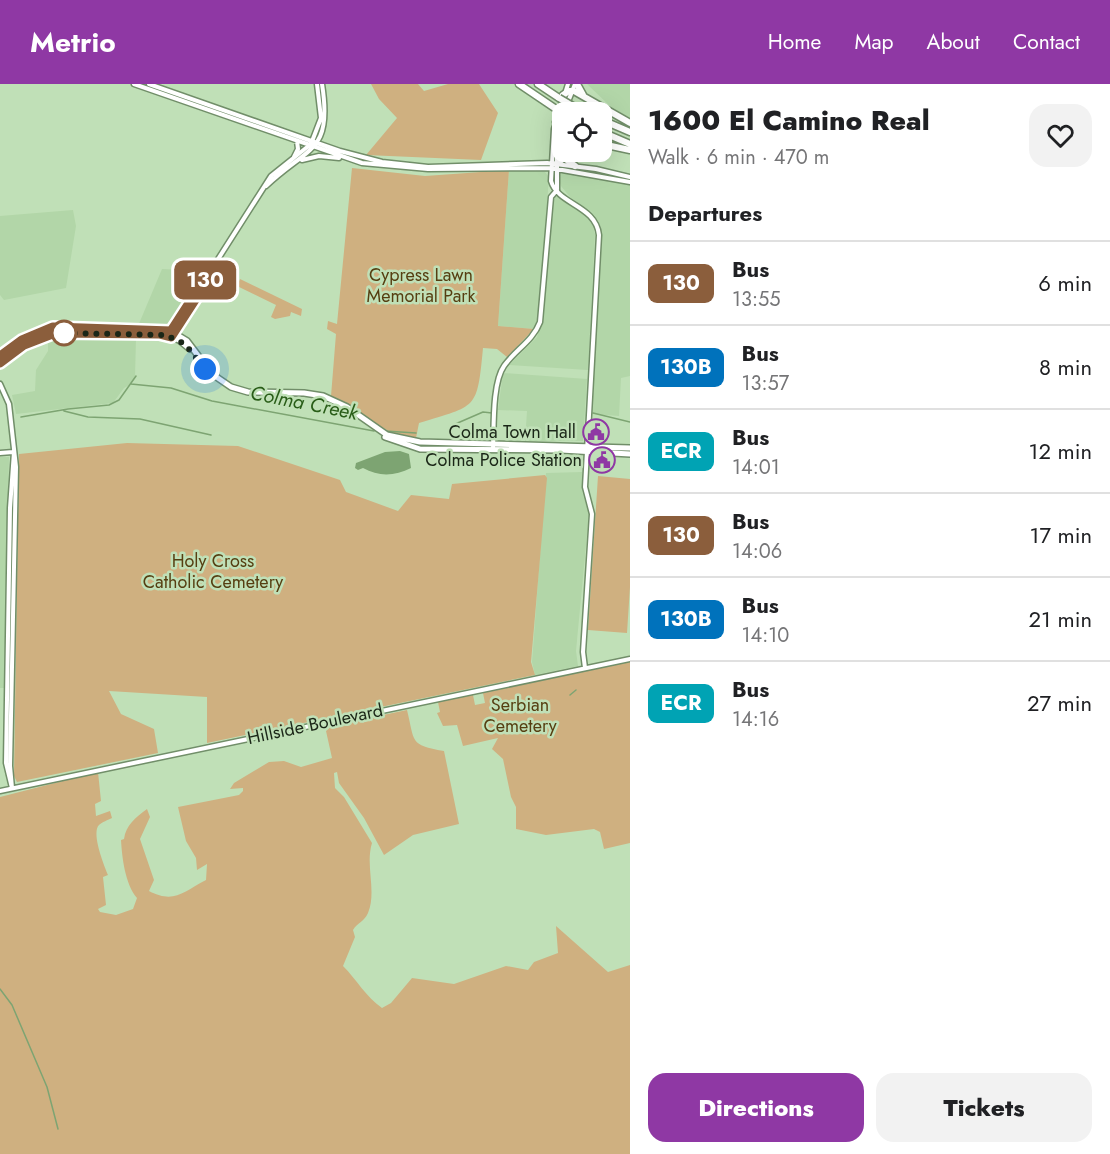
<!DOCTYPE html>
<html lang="en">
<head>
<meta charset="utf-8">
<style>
  body { margin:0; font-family:Jost,sans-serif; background:#f2f2f2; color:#202124; height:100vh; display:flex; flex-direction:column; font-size:22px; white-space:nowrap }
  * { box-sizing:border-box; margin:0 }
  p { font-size:20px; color:#757577 }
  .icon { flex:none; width:33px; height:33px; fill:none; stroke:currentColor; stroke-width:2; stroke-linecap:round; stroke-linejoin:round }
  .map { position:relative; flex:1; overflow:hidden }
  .sheet { display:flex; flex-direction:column; background:#fff; width:480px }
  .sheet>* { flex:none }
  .badge { padding:0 12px; border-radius:9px; font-size:21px; line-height:39px }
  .buttons { position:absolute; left:552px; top:18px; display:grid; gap:12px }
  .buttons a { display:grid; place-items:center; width:60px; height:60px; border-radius:12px; background:#fff; box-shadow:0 6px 24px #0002; font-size:30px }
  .you { position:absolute; width:30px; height:30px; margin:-15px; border:4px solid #fff; border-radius:50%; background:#1a73e8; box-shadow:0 0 0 9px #1a73e833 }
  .map>.badge { position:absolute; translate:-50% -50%; box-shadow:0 0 0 3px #fff }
  h2 { padding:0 18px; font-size:22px; line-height:54px }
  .round { display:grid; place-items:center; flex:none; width:63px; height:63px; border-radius:18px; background:#f2f2f2 }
  .head { display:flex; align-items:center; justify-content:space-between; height:102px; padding:0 18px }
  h1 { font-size:28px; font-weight:800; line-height:45px }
  .primary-button { display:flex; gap:12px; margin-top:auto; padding:12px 18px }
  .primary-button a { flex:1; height:69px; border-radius:18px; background:#8f38a4; color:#fff; font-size:24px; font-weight:800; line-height:69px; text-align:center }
  .primary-button a+a { background:#f2f2f2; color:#202124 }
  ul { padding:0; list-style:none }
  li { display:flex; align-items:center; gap:18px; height:84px; padding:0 18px; border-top:2px solid #e0e0e0 }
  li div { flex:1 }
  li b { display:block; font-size:22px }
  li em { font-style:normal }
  li .badge { min-width:66px; font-weight:700; text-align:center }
  header { display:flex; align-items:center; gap:36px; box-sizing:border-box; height:84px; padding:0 30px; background:#8f38a4; color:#fff }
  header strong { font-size:28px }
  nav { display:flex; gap:33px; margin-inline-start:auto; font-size:21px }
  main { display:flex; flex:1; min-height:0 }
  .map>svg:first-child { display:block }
</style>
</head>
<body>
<header>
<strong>Metrio</strong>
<nav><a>Home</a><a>Map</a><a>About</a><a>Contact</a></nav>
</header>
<main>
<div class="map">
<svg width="630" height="1070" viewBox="0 0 630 1070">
  <rect width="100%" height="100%" fill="#c0e0b7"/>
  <!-- built -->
  <path fill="#b2d6a8" d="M587 0H630V34L612 24Z
    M509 86 545 88 549 93 539 229 534 245 498 242Z
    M563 89 630 101V292L621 294 619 332 592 330 602 149 599 138 592 128 570 113 561 102 558 92Z
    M555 111 585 131 592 139 595 150 588 286 509 281 537 253 544 229 552 114Z
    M73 126 76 142 66 204 4 216 0 211V132Z
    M162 185 183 186 200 194 171 242H138Z
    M68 252 136 255 135 293 131 300 124 304 113 319 16 330 12 311 35 307 36 286 48 267V258L46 257Z
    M503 289 587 295 583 357H525L527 327 498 326Z
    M0 373H9L4 604H0Z
    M582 388V407L589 430 576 567 578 582 535 591 532 578 546 389Z"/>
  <!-- green -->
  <path fill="#cfb080" d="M371 0H418L424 7 448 0H479L498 29 481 76 366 71 397 34 379 15Z
    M352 84 425 92 509 86 498 242 534 245 507 273 497 265 483 264C477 327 477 321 419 339L416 354 390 348 331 312 336 250 327 245 328 237 337 240Z
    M240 195 302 225 301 232 291 228 290 232 275 235 271 233 276 221 237 202Z
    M127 359 238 362 340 396 346 408 398 427 411 411 449 415 452 400 545 391 547 394 531 578 535 591 207 659V613L109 607 121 630 154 645 158 669 17 698 14 692 19 370Z
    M598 392 630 395V503L627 549 588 546Z
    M630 578V759L604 765 600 748 594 745 546 751 516 745V723L511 713 503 675 492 665 498 654 463 662 457 641 443 642 437 629 440 628 438 618 473 611 475 621 485 619 483 609Z
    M407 626C415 658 409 661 444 667L459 740 413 751 384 771 364 734 339 699 337 688 334 689 335 704 344 713 372 759C365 782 377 807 368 829 364 838 358 838 353 846L355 853 343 882C357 896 366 913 382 924L391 919 412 894 454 900 506 882 528 886 534 878 558 869 556 842 608 888 630 881V1070H0V713L98 688 101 717 95 720 96 732 110 727 112 734C108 736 102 738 99 741 91 749 104 781 108 791L103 793 106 821 98 825 100 828 116 831 133 825 137 814C125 800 122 773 121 756L124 755C126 741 135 734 147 725L150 733 140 755 154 796 149 807C174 820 183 808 206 796L207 780 197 786 196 774 186 757 178 723 239 711 243 707V704L230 705 234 699 269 678 284 677 301 683 332 674 326 647 331 642Z"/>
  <!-- water -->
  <path fill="#7da472" d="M400 367 409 370 411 384C395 392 379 393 363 384L358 386 355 384 356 379 385 368Z"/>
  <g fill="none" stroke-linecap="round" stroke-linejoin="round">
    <!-- stream -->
    <path stroke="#7da472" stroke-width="1.5" d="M131 300 171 304 212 317 374 347
      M64 327 88 333 140 335 211 351
      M593 329 630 338
      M21 333 68 325 109 321 119 316 136 292
      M453 341 483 328 492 329
      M385 347 416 349
      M570 611 576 606
      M0 905 12 921 47 1003 58 1045"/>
    <!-- secondary casing -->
    <g stroke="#718e69" stroke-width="7">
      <path id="secondary" d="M134 0 362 79 428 85 551 84 630 98
        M149 0 340 67 382 78 428 83 547 79 596 85 630 93
        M568 0 554 45 551 97C558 121 596 121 599 151L585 403 592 430 583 568 585 584
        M564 28 575 0
        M294 73 298 65 297 57
        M302 76 319 72 339 74
        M266 102C308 62 333 69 322 0
        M557 105V72L562 35
        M171 249 271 92 311 60 321 34 317 0
        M174 250 206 194
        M0 300 9 320 16 383 10 682 12 704
        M493 365C494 344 492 299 504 282 515 266 533 257 540 238L551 113 557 106
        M0 369 13 368
        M12 704 6 679 10 424 14 368
        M0 707 630 575"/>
    </g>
    <!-- primary casing -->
    <g stroke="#718e69" stroke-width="8">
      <path id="primary" d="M0 272 22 256 53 243 167 245 187 257 212 290 231 303 248 308 304 309 323 312 347 323 387 351 420 358 630 364
        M0 279 24 261 55 249 165 251 179 256 190 265
        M385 353 420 365 561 366 630 370"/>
    </g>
    <!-- highway casing -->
    <g stroke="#718e69" stroke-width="9">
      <path id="highway" d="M519 0 556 25
        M538 0 559 14
        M577 0 583 11
        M563 11 569 7H574L630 39
        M571 21 585 28
        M602 36 630 48
        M556 38 562 48
        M602 48 630 60
        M602 60 630 66
        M570 71 568 77 575 82
        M556 80 572 68"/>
    </g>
    <!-- secondary -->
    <use href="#secondary" stroke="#fff" stroke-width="4"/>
    <!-- primary -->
    <use href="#primary" stroke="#fff" stroke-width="5"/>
    <!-- highway -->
    <use href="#highway" stroke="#fff" stroke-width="6"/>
    <!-- highway-bridge casing -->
    <g stroke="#718e69" stroke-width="9" stroke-linecap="butt">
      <path id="highway-bridge" d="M559 14 571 21
        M556 25 562 29"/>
    </g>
    <!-- highway-bridge -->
    <use href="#highway-bridge" stroke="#fff" stroke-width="6"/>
  </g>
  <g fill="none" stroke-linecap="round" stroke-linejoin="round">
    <!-- line casing -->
    <g stroke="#fff" stroke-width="14">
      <path id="line" d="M0 272 22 256 53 243 171 247 206 193 204 202 171 253 159 250 55 249 24 261 0 279"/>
    </g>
    <!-- line -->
    <use href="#line" stroke="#8b5e3c" stroke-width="9"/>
    <!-- walk -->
    <path stroke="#1a2617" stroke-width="6" stroke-dasharray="0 10.8" d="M64 249 165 251 185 260 205 285"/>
  </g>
  <!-- icons -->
  <defs>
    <g id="civic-ring" transform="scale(1.35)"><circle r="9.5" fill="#c0e0b7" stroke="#8f38a4" stroke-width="1.5"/><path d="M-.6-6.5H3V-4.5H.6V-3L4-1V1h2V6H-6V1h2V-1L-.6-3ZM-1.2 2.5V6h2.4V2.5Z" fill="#8f38a4"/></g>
  </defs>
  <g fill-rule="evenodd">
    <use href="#civic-ring" x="596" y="348"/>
    <use href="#civic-ring" x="602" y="376"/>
  </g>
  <!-- markers -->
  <circle fill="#fff" stroke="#8b5e3c" stroke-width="3" cx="64" cy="249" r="12"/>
  <g text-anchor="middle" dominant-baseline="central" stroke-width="5" stroke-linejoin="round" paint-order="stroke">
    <!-- park labels -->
    <g font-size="18" fill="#563e11" stroke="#c0e0b7">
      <text x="421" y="191">Cypress Lawn<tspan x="421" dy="21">Memorial Park</tspan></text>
      <text x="213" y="477">Holy Cross<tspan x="213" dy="21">Catholic Cemetery</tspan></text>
      <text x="520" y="621">Serbian<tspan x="520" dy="21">Cemetery</tspan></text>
    </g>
    <!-- poi labels -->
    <g font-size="18" fill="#1a2617" stroke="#c0e0b7" text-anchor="end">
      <text x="576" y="348">Colma Town Hall</text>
      <text x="582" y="376">Colma Police Station</text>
    </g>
    <!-- street labels -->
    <g font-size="18" fill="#1a2617" stroke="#c0e0b7">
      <text transform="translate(315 640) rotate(-12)">Hillside Boulevard</text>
    </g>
    <!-- water labels -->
    <g font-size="20" font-style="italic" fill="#295d18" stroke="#c0e0b7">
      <text transform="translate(304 319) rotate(11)">Colma Creek</text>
    </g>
  </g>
</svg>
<div class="buttons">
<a><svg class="icon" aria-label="locate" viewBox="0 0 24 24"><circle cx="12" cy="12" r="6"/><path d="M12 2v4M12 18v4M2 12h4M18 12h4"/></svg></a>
</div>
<div class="you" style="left:205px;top:285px"></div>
<b class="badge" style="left:205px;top:196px;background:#8b5e3c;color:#fff">130</b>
</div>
<section class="sheet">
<div class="head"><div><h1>1600 El Camino Real</h1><p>Walk · 6 min · 470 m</p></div><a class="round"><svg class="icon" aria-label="heart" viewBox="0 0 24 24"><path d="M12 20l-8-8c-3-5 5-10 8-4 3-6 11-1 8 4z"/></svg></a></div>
<h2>Departures</h2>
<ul>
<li><span class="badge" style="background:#8b5e3c;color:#fff">130</span><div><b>Bus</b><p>13:55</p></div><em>6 min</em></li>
<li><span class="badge" style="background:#0072bc;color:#fff">130B</span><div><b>Bus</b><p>13:57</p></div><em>8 min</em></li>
<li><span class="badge" style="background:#00a3b4;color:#fff">ECR</span><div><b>Bus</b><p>14:01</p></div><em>12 min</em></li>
<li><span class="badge" style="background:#8b5e3c;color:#fff">130</span><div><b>Bus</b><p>14:06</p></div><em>17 min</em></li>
<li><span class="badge" style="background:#0072bc;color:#fff">130B</span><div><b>Bus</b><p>14:10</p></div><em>21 min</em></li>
<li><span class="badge" style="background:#00a3b4;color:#fff">ECR</span><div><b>Bus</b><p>14:16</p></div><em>27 min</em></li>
</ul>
<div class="primary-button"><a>Directions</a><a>Tickets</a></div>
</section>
</main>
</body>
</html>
